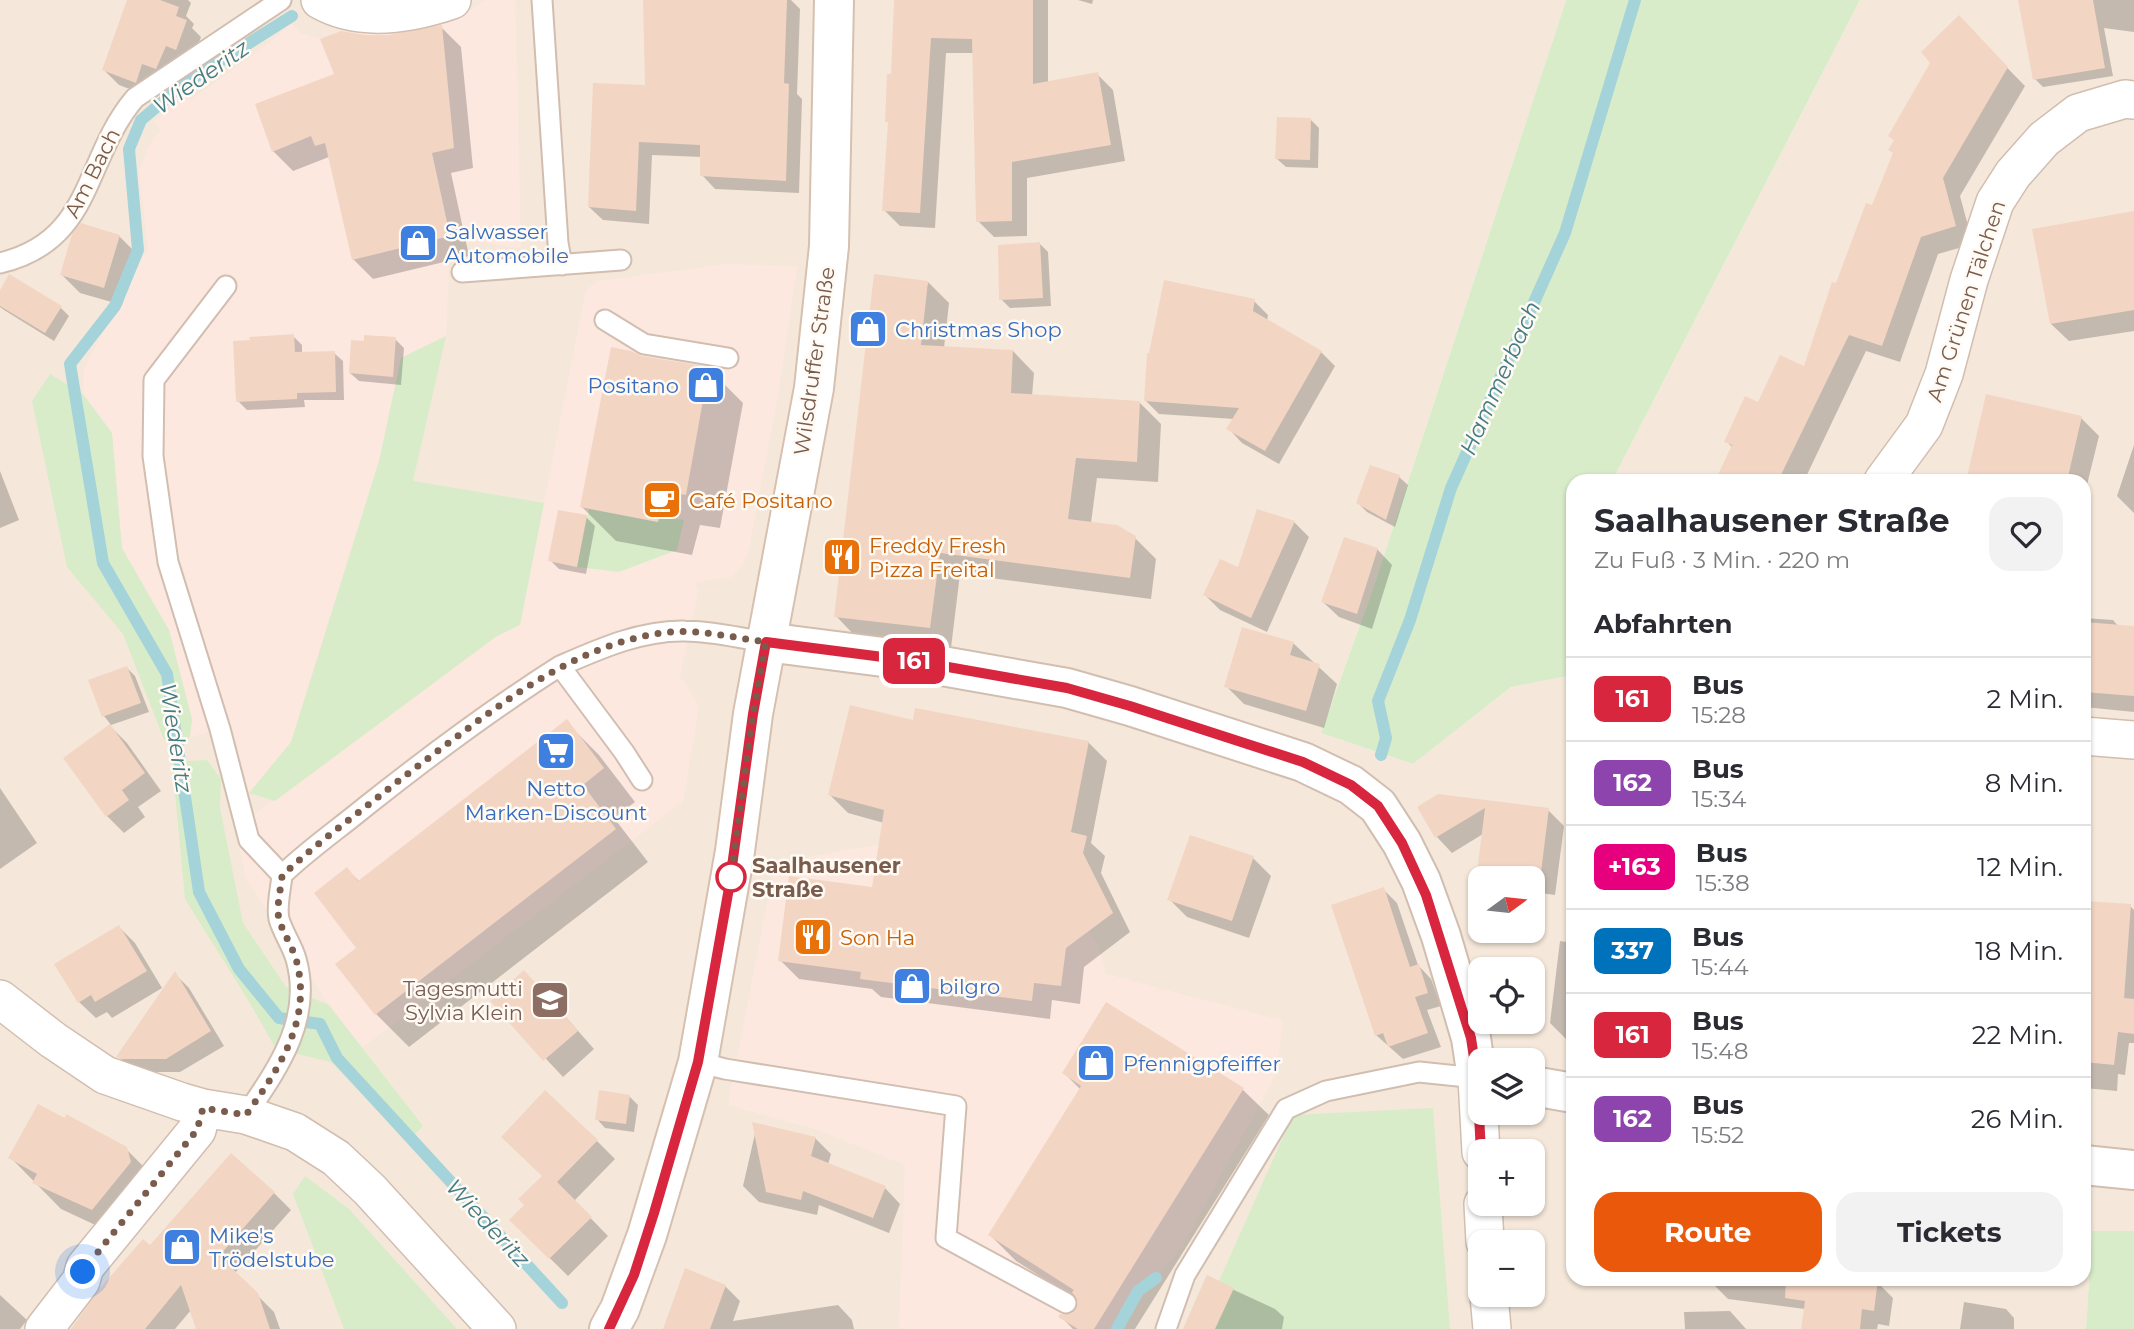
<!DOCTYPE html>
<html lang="de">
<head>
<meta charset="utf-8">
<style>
  body { margin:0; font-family:Montserrat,sans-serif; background:#f2f2f3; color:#2b2b33; height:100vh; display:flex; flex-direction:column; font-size:26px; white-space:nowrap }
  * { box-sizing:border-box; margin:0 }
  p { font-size:23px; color:#7c7c81 }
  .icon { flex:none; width:38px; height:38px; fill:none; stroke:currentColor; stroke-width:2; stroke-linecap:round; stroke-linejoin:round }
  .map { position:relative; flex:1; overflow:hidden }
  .details { position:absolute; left:1566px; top:474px; width:525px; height:812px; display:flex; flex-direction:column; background:#fff; border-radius:21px; box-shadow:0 2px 5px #0004 }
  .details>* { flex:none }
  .badge { padding:0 14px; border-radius:10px; font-size:24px; line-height:46px }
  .needle { width:46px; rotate:75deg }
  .tools { position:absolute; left:1468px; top:866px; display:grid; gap:14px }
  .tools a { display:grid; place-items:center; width:77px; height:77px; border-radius:14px; background:#fff; box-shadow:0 2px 5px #0004; font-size:35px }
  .you { position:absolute; width:35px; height:35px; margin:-18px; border:5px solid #fff; border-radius:50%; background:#1a73e8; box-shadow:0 0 0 10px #1a73e833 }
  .map>.badge { position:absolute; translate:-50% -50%; box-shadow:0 0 0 4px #fff }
  h2 { padding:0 28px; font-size:26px; line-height:63px }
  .round { display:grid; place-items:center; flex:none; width:74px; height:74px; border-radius:21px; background:#f2f2f3 }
  .overview { display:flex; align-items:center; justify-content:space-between; height:119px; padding:0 28px }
  h1 { font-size:33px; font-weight:700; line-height:52px }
  .button { display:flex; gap:14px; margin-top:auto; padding:14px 28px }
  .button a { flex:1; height:80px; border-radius:21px; background:#ea580c; color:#fff; font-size:28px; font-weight:700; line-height:80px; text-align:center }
  .button a+a { background:#f2f2f3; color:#2b2b33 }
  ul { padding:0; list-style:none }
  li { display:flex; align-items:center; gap:21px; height:84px; padding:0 28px; border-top:2px solid #e1e1e2 }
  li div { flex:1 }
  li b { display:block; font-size:26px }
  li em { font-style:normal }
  li .badge { min-width:77px; font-weight:700; text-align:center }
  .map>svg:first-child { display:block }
</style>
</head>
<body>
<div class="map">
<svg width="2134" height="1329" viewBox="0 0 2134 1329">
  <rect width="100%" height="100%" fill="#fdf6ec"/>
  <!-- residential -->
  <path fill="#f5e8da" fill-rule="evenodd" d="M0 0H1566L1372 592 1321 733 1413 764 1511 687 1573 675V1279H2084V481H1612L1860 0H2134V1231H2092L2086 1329H0ZM1480 878H1533V931H1480ZM1480 970H1533V1022H1480ZM1480 1060H1533V1113H1480ZM1480 1152H1533V1204H1480ZM1480 1242H1533V1295H1480Z"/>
  <!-- commercial -->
  <path fill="#fde8e0" d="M486 0H515L521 249 450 236 446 336 401 358 379 461 291 742 249 793 232 725 190 737 192 719 169 630 122 548 112 433 83 394 84 369 148 248 139 171 150 144 160 131 154 121 181 100 192 99 268 44 292 23 300 33 320 39 359 24 442 22 469 11Z
    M728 264 797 267 778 395 749 548 741 568 731 577 695 582 698 592 680 676 699 706 683 801 362 1048 329 1005 246 878 235 829 497 636 520 625 586 290 599 281Z
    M939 834 1068 899 1098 945 1106 974 1283 1021 1276 1074 1182 1247 1115 1329H899L905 1165 815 1129 728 1105 775 863Z"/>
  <!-- green -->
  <path fill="#d8ecc9" d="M1566 0H1860L1612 481H1573V675L1511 687 1413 764 1321 733 1372 592Z
    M446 336 413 481 544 503 520 625 497 636 275 801 249 793 291 742 379 461 401 358Z
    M50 374 83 394 112 433 122 548 169 630 192 719 190 737 164 740 123 634 67 567 32 401Z
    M589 509 657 522 660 516 684 520 677 550 619 572 577 567Z
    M207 760 221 779 220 808 243 923 286 987 329 1005 423 1126 408 1142 331 1062 276 1049 248 1000 185 899 172 762Z
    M1433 1108 1450 1329H1183L1206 1276 1219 1281 1293 1115Z
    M305 1176 349 1209 457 1329H344L293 1194Z
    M2092 1231H2134V1329H2086Z"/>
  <!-- shadow -->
  <path fill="#0003" d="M129 0H188L191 3 186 16 194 24 192 28 201 37 191 64 151 97 119 85 104 70Z
    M645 0H791L800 9 797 94 802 99 799 193 715 189 702 175V157L652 155 649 224 603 220 589 207 647 86Z
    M896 0H1048V83L1097 74 1113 90 1125 161 1027 178V236L994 237 978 221 975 53H946L935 228 900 226 884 210 889 124 887 121 893 75Z
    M1078 0H1093L1092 4Z
    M2020 0H2134V32L2104 28 2113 76 2043 87 2035 79Z
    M441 27 461 47 473 168 451 173 469 256 373 279 353 259 329 157 293 171 273 151 366 36 388 37Z
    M1976 36 2025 86 1960 196 1973 244 1938 254 1900 362 1866 351 1804 481H1717L1733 448 1726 441 1758 405 1805 369 1837 286 1873 208Z
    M1310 119 1319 128 1318 168 1286 167 1277 159Z
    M2134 216V331L2069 341 2051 324Z
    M119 236 137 254 122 305 80 293 62 275Z
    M1040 244 1048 252 1051 306 1010 308 1001 299Z
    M928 282 949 303 944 348 1013 351 1034 373 1032 396 1139 402 1161 424 1158 482 1097 478 1091 523 1135 538 1156 559 1151 599 960 574 951 648 857 638 836 616Z
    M0 293 60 307 69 316 54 341 4 310 0 307Z
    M1254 301 1268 315 1267 321 1321 352 1335 366 1279 464 1242 443 1229 429 1234 419 1159 414 1145 400Z
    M293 336 302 345V354L334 353 343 361 344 400H304L305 407 247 410 238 401Z
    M395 339 404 348 401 385 359 381 350 373Z
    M641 358 709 369 743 403 720 528 700 525 692 555 616 541 582 507Z
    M1987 396 2081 418 2099 436 2084 497V481H1967Z
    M2134 445V513L2117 496Z
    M0 471 19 520 0 528Z
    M1399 477 1408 485 1395 527 1367 512 1358 503Z
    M586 517 595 526 586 574 559 569 550 560Z
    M1294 522 1309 537 1267 632 1220 610 1205 595Z
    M1377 549 1392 565 1372 629 1339 617 1323 602Z
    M2084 618 2113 620 2119 627 2134 628V712L2084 707Z
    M1293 643 1337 684 1324 728 1244 704 1226 686Z
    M127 668 135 676 149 712 111 725 104 716Z
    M566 722 599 755 635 802 614 818 648 862 409 1047 376 1014 358 948 347 869 360 882Z
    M915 722 1088 742 1107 761 1091 843 1105 856 1101 873 1130 932 1084 967 1080 1004 1052 1000 1050 1019 881 997 872 989 799 979 780 960 873 889 884 823 848 813 829 794Z
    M110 726 127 743 161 791 138 807 145 817 124 833 107 816Z
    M0 788 37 843 0 869Z
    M1438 796 1548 810 1564 826 1555 895 1533 892V878H1486L1479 871 1483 834 1452 853 1437 837Z
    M1191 837 1253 858 1271 876 1249 938 1187 917 1169 899Z
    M1383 889 1397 903 1418 965 1431 979 1441 1006 1427 1010 1441 1047 1403 1059 1376 1035Z
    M2084 903 2130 906 2134 910V1043H2129L2125 1075 2118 1074 2117 1091 2084 1088Z
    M119 927 135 943 162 988 112 1018 107 1012 96 1018 79 1002Z
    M1560 941 1573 943V1040L1566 1039 1550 1023Z
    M175 974 189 988 224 1046 180 1072H138L132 1070 118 1056Z
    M542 990 594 1049 563 1077 492 1001Z
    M1107 1005 1243 1090 1269 1115 1135 1329H1073L1060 1316 1072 1315 1078 1310 1080 1301 1016 1261 990 1235 1081 1090 1064 1073Z
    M629 1096 638 1105 634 1132 605 1128 597 1119Z
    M757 1125 815 1138 831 1154 828 1165 885 1188 900 1204 889 1233 819 1205 817 1215 759 1202 743 1186Z
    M597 1141 615 1159 574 1201 608 1236 568 1276 511 1220 526 1205 544 1176Z
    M126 1149 153 1176 119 1236 61 1209 11 1158Z
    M274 1193 291 1210 235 1273 274 1312 280 1329H198L191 1310 175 1329H86L150 1247Z
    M1208 1278 1275 1309 1284 1317 1282 1329H1185Z
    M1712 1279H1854L1877 1282 1893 1298 1889 1326 1878 1324 1877 1329H1803L1805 1309 1728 1299 1712 1283Z
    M725 1286 740 1301 733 1321 838 1305 852 1320 854 1329H664Z
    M0 1295 27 1320 20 1329H0Z
    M1964 1302 2006 1309 2014 1318V1329H1960Z
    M1730 1311 1746 1329H1668H1685L1684 1312Z"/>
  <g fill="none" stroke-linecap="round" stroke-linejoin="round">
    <!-- stream -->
    <path stroke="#a5d3da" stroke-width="12" d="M292 16 184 84 141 120 129 149 138 250 115 306 70 364 103 563 167 674 199 892 239 969 279 1018 320 1024 337 1058 562 1303
      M1381 755 1386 738 1378 701 1410 620 1451 488 1565 233 1635 0
      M1117 1329 1138 1291 1156 1278"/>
  </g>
  <!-- building -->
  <path fill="#f3d5c3" d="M127 0H160L179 7 176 16 187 20 176 50 166 46 156 69 142 64 136 83 102 70Z
    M643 0H787L784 83 789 84 786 181 700 176V145L639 142 636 211 588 207 593 83 645 85Z
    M894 0H1033V84L1098 72 1111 145 1012 162V221L976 222 972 39 931 38 920 213 882 211 888 122H885L887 74H891Z
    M2018 0H2093L2105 68 2033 80Z
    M1959 15 2008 67 1943 178 1956 226 1921 237 1882 346 1849 335 1778 481H1715L1732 445 1724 442 1745 396 1758 402 1780 355 1804 366 1832 282 1836 283 1866 203 1872 205 1893 153 1888 150 1894 140 1888 136 1930 63 1921 52Z
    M442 25 454 148 432 153 450 236 352 260 325 143 315 146 311 136 272 152 255 104 334 74 320 39 341 31 366 35H388Z
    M1277 117 1311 118 1310 160 1275 159Z
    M2134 211V310L2050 324 2032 229Z
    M81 223 120 235 104 288 60 275 72 234Z
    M1040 242 1043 298 999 300 998 245Z
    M9 274 62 306 45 333 0 306V290Z
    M874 274 928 281 921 345 1013 350 1011 393 1140 401 1137 462 1076 458 1068 519 1117 525 1136 536 1130 578 940 553 930 628 834 617Z
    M1164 280 1255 299 1253 311 1322 351 1265 451 1226 429 1239 408 1144 401 1147 353H1149Z
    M294 334 295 352 335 351 336 392 297 393V399L236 402 233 341 250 340 249 337Z
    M364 335 396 337 393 377 349 373 351 340 364 341Z
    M611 347 631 351 642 356 709 367 686 495 666 491 658 522 580 507Z
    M1986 394 2082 416 2067 481H1966Z
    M1370 465 1400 475 1386 520 1356 503Z
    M1257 509 1295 521 1251 618 1203 595 1220 559 1238 567Z
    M558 510 587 515 577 567 548 561Z
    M1344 537 1378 548 1357 614 1321 602Z
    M2084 622 2134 626V696L2084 692Z
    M1242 627 1294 642 1290 655 1320 664 1306 711 1224 687Z
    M127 666 141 703 102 717 88 680Z
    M850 705 913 720 915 708 1089 741 1071 832 1087 836 1083 853 1113 913 1066 948 1061 986 1034 983 1032 1001 860 979 861 972 778 961 789 876 872 887 884 810 828 795Z
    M567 719 604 768 583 785 616 829 375 1015 335 964 356 948 314 893 347 867 358 881Z
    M110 724 145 773 122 790 129 800 106 817 63 758Z
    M1438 794 1549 808 1540 880 1477 872 1485 808 1435 838 1417 807Z
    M1190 835 1254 856 1232 921 1167 900Z
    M1384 887 1410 967 1419 964 1428 993 1415 997 1428 1033 1388 1047 1383 1033 1375 1036 1331 905Z
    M2084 901 2131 904 2124 998 2134 999V1034L2118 1032 2114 1065 2084 1062Z
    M119 925 147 971 95 1002 91 995 78 1003 54 964Z
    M524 970 578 1031 543 1061 490 1001Z
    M175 971 211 1031 166 1059H122L116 1057Z
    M1106 1002 1244 1088 1094 1329H1078L1058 1317 1060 1314H1072L1076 1309 1078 1302 1072 1292 1074 1290 988 1235 1081 1086 1062 1073Z
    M545 1090 598 1140 557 1182 592 1217 549 1259 509 1220 524 1205 518 1199 542 1176 501 1137Z
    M599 1090 630 1095 626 1124 595 1120Z
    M38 1104 65 1118 66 1114 127 1147 131 1162 92 1210 32 1183 37 1174 8 1158Z
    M752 1122 816 1137 811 1156 886 1186 873 1218 803 1191 801 1200 766 1192Z
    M231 1153 275 1192 219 1256 258 1293 270 1329H196L181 1285 145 1329H71L101 1287 143 1239 150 1245Z
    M685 1268 726 1285 710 1329H663Z
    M1207 1275 1234 1288 1215 1329H1183Z
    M1786 1279H1878L1874 1311 1862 1309 1860 1329H1801L1805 1301 1785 1298Z"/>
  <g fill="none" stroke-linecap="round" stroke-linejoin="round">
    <!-- service casing -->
    <g stroke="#d1beb0" stroke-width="23">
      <path id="service" d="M542 0 558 243 562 265
        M0 263C94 241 83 159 135 98L281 0
        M462 272 621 260
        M226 286 154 380 153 456 168 562 220 729 249 840 282 875
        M605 320 644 344 728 358
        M560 666C599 649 641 630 685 631 712 631 739 638 766 642
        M698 1062 725 1069 956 1106 946 1238 1066 1303
        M246 1115C278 1068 313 1019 296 959 292 945 283 933 279 919 276 907 281 888 282 875 308 850 337 830 365 807 428 757 492 709 560 666L624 752 642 780
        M1166 1329 1185 1275 1286 1109 1326 1091 1419 1072 1477 1078"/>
    </g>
    <!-- minor casing -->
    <g stroke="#d1beb0" stroke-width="40">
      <path id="minor" d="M320 0C360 23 411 14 452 0
        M1883 481 1924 425 1944 374 1969 280 1995 202 2013 174 2044 139 2078 113 2125 99 2134 100
        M2084 736 2134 740
        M0 999 53 1040 105 1075 182 1102 203 1108 246 1115 295 1132 336 1158 370 1190 497 1329
        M1477 1078 1481 1152
        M1483 1204 1485 1242
        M1489 1295 1492 1329
        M44 1329 81 1281 85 1267 197 1130 203 1108"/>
    </g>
    <!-- tertiary casing -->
    <g stroke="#d1beb0" stroke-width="42">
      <path id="tertiary" d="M766 642 914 661 1067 688 1130 706 1303 762 1351 785 1378 806 1402 843 1421 881 1441 936 1471 1038 1477 1078H1480
        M1533 1086 1573 1093
        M2084 1165 2134 1170"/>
    </g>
    <!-- secondary casing -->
    <g stroke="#d6c0b0" stroke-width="42">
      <path id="secondary" d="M609 1329 620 1309 647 1235 698 1062 735 851 753 714 814 388 829 246 834 0"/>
    </g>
    <!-- service -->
    <use href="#service" stroke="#fff" stroke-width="19"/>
    <!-- minor -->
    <use href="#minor" stroke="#fff" stroke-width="37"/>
    <!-- tertiary -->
    <use href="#tertiary" stroke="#fff" stroke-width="38"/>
    <!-- secondary -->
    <use href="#secondary" stroke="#fff" stroke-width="38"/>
  </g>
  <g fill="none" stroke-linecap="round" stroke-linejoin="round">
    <!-- line casing -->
    <g stroke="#fff" stroke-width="16">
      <path id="line" d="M609 1329 634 1275 654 1213 698 1062 729 888 753 714 766 642 914 661 1067 688 1130 706 1303 762 1351 785 1378 806 1402 843 1426 895 1471 1038 1477 1078 1481 1152"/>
    </g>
    <!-- line -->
    <use href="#line" stroke="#d7263d" stroke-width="10"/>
    <!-- walk -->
    <path stroke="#7a5c4d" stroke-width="7" stroke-dasharray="0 12.6" d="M83 1272 85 1268 197 1130 203 1108 246 1115C279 1068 313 1020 296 959 292 946 283 933 279 919 276 907 281 888 282 876 312 847 345 823 377 798 409 772 442 748 475 723 530 683 586 646 655 634 692 627 729 637 766 642L753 714 731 877"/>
  </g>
  <!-- icons -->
  <defs>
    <g id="shop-square" transform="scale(2.0125)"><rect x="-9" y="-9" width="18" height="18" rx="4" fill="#3f7fe0" stroke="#fffaf3"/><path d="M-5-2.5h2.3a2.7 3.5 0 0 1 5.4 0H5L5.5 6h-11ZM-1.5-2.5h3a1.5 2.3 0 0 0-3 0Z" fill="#fff"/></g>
    <g id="cafe-square" transform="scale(2.0125)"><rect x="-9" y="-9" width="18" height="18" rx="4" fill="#e8710a" stroke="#fffaf3"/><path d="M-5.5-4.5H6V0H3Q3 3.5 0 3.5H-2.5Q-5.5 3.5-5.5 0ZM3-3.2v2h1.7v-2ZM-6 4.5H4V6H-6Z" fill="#fff"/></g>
    <g id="restaurant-square" transform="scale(2.0125)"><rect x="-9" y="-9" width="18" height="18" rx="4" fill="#e8710a" stroke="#fffaf3"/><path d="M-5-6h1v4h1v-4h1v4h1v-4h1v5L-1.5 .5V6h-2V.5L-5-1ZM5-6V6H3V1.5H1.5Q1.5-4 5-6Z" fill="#fff"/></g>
    <g id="supermarket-square" transform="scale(2.0125)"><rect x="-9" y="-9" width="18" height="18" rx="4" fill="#3f7fe0" stroke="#fffaf3"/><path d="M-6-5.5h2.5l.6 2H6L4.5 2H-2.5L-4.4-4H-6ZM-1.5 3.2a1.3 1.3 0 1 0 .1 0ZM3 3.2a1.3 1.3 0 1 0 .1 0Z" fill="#fff"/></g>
    <g id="school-square" transform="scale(2.0125)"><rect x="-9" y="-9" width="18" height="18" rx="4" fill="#8d6e63" stroke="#fffaf3"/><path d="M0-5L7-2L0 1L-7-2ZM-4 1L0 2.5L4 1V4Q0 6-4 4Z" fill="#fff"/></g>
  </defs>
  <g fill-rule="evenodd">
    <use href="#shop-square" x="418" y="243"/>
    <use href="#shop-square" x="868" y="329"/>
    <use href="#shop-square" x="706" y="385"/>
    <use href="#cafe-square" x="662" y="500"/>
    <use href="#restaurant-square" x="842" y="557"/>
    <use href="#supermarket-square" x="556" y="751"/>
    <use href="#restaurant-square" x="813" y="937"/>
    <use href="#shop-square" x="912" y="986"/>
    <use href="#school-square" x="550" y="1000"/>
    <use href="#shop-square" x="1096" y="1063"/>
    <use href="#shop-square" x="182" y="1247"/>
  </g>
  <!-- markers -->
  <circle fill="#fff" stroke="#d7263d" stroke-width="3.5" cx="731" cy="877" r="14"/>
  <g text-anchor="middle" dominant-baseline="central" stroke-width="5" stroke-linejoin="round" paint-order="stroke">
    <!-- street labels -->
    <g font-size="21" fill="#7a5c4d" stroke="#fffaf3">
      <text transform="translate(92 173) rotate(-63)">Am Bach</text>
      <text transform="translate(1966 301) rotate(-72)">Am Grünen Tälchen</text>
      <text transform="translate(814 361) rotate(-82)">Wilsdruffer Straße</text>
    </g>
    <!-- shop labels -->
    <g font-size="21" fill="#366cbe" stroke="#fffaf3" text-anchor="start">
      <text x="445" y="231">Salwasser<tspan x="445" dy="24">Automobile</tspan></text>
      <text x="895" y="329">Christmas Shop</text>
      <text x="679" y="385" text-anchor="end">Positano</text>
      <text x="556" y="788" text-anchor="middle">Netto<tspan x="556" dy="24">Marken-Discount</tspan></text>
      <text x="939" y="986">bilgro</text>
      <text x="1123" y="1063">Pfennigpfeiffer</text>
      <text x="209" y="1235">Mike's<tspan x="209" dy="24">Trödelstube</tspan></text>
    </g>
    <!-- food labels -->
    <g font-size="21" fill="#c56008" stroke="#fffaf3" text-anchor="start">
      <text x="689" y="500">Café Positano</text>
      <text x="869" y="545">Freddy Fresh<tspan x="869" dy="24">Pizza Freital</tspan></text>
      <text x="840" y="937">Son Ha</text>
    </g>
    <!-- stop labels -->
    <g font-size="21" font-weight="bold" fill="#7a5c4d" stroke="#fffaf3" text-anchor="start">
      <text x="752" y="865">Saalhausener<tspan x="752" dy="24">Straße</tspan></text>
    </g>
    <!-- education labels -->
    <g font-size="21" fill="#785e54" stroke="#fffaf3" text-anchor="end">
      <text x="523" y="988">Tagesmutti<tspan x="523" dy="24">Sylvia Klein</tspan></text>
    </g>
    <!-- water labels -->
    <g font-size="23" font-style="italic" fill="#437c86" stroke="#fffaf3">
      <text transform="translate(201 77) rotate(-35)">Wiederitz</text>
      <text transform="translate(1500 378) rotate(-66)">Hammerbach</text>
      <text transform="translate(176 738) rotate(81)">Wiederitz</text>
      <text transform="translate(488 1223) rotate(47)">Wiederitz</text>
    </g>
  </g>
</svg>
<div class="tools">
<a><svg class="needle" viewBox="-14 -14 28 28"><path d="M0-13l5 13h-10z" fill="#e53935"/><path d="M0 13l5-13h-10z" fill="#7c7c81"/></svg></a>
<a><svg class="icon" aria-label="locate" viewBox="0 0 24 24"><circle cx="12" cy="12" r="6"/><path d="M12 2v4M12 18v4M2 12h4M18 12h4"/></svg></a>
<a><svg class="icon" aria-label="layers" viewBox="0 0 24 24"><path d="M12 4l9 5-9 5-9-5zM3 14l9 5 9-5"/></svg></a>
<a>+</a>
<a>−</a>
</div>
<div class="you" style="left:83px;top:1272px"></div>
<b class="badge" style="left:914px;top:661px;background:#d7263d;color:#fff">161</b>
<section class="details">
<div class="overview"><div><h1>Saalhausener Straße</h1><p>Zu Fuß · 3 Min. · 220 m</p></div><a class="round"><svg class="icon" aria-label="heart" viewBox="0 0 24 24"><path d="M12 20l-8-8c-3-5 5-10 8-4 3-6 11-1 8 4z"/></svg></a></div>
<h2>Abfahrten</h2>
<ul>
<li><span class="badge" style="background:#d7263d;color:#fff">161</span><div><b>Bus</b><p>15:28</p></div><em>2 Min.</em></li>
<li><span class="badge" style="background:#8e44ad;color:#fff">162</span><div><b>Bus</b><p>15:34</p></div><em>8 Min.</em></li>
<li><span class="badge" style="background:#e6007e;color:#fff">+163</span><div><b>Bus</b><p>15:38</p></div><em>12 Min.</em></li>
<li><span class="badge" style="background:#0072bc;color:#fff">337</span><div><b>Bus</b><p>15:44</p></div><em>18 Min.</em></li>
<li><span class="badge" style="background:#d7263d;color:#fff">161</span><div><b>Bus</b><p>15:48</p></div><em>22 Min.</em></li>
<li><span class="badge" style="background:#8e44ad;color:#fff">162</span><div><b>Bus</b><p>15:52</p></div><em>26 Min.</em></li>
</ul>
<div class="button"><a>Route</a><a>Tickets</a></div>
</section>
</div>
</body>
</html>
